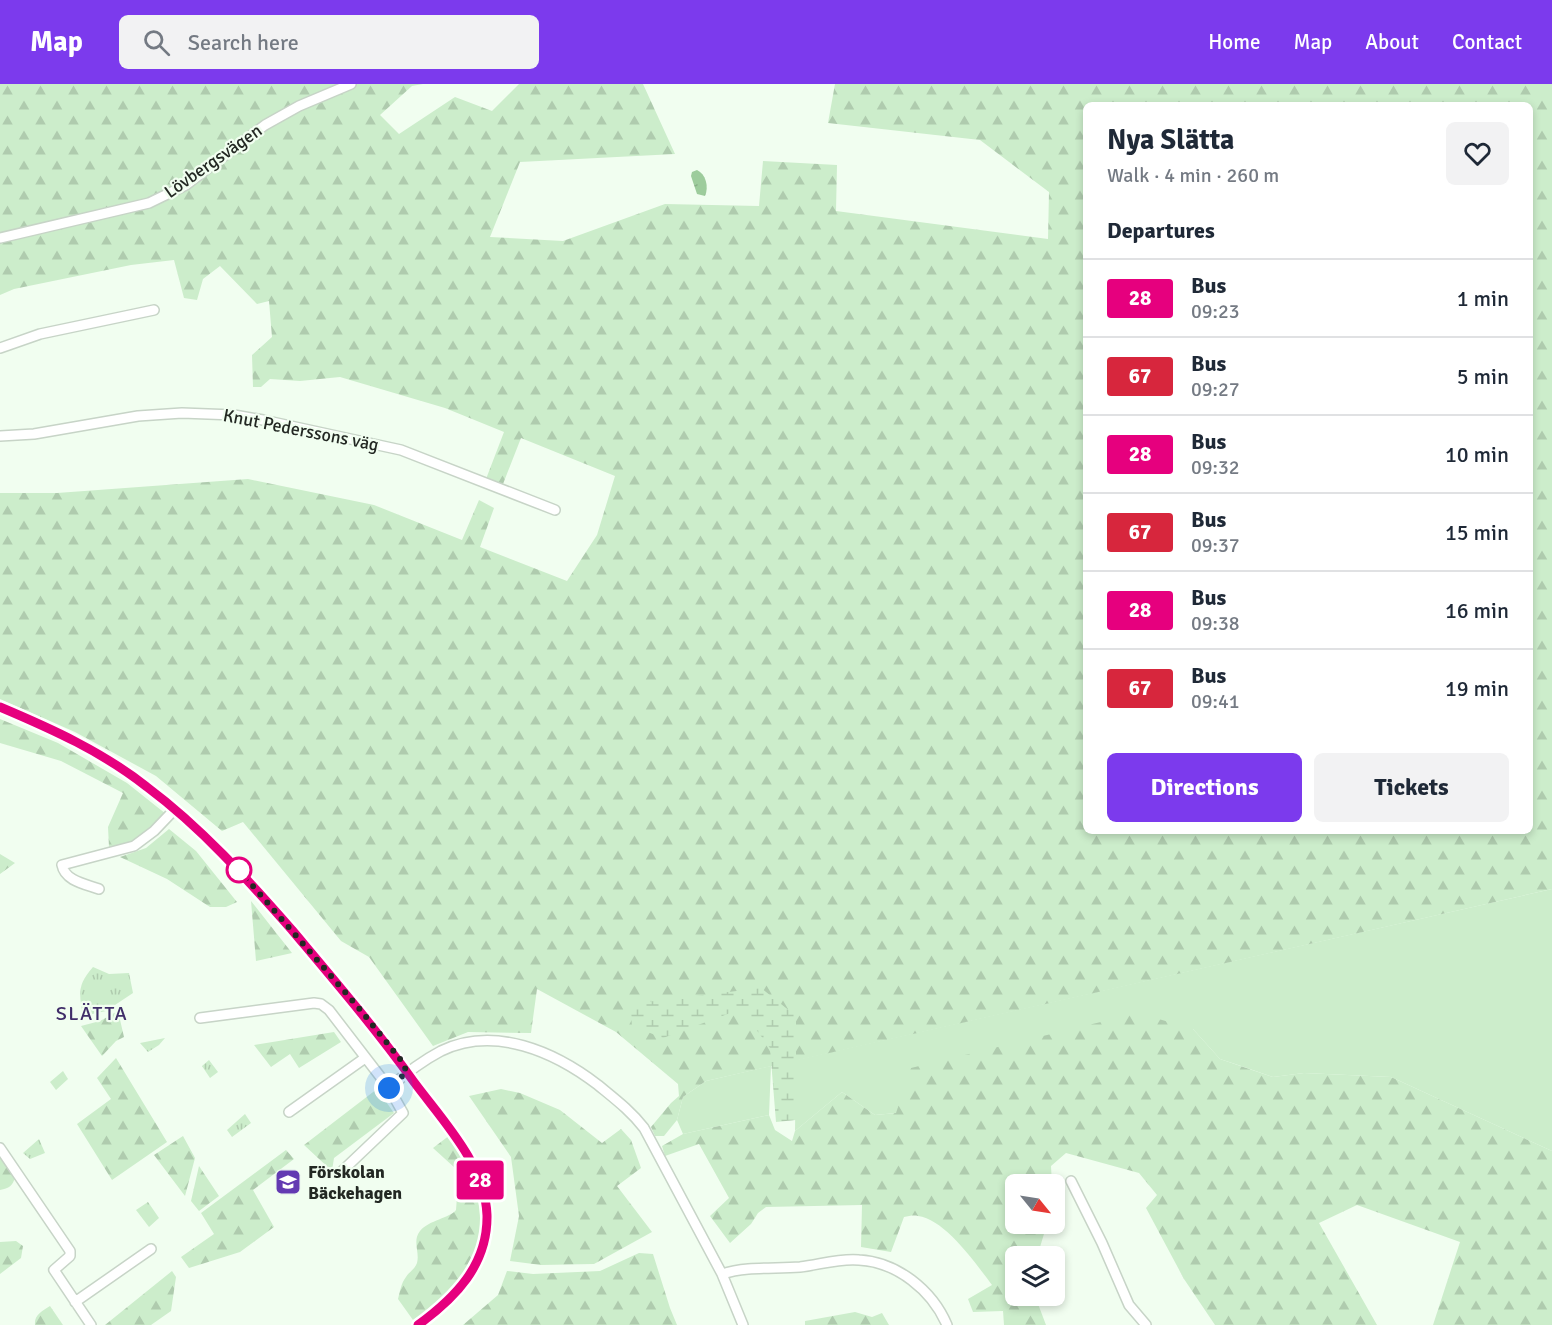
<!DOCTYPE html>
<html lang="en">
<head>
<meta charset="utf-8">
<style>
  body { margin:0; font-family:Signika,sans-serif; background:#f2f2f3; color:#1f2937; height:100vh; display:flex; flex-direction:column; font-size:22px; white-space:nowrap }
  * { box-sizing:border-box; margin:0 }
  p { font-size:20px; color:#747a83 }
  .icon { flex:none; width:33px; height:33px; fill:none; stroke:currentColor; stroke-width:2; stroke-linecap:round; stroke-linejoin:round }
  .map { position:relative; flex:1; overflow:hidden }
  .panel { position:absolute; left:1083px; top:18px; width:450px; height:732px; display:flex; flex-direction:column; background:#fff; border-radius:9px; box-shadow:0 3px 9px #0003 }
  .panel>* { flex:none }
  .badge { padding:0 12px; border-radius:4px; font-size:21px; line-height:39px }
  .needle { width:39px; rotate:120deg }
  .fabs { position:absolute; left:1005px; top:1090px; display:grid; gap:12px }
  .fabs a { display:grid; place-items:center; width:60px; height:60px; border-radius:9px; background:#fff; box-shadow:0 3px 9px #0003; font-size:30px }
  .you { position:absolute; width:30px; height:30px; margin:-15px; border:4px solid #fff; border-radius:50%; background:#1a73e8; box-shadow:0 0 0 9px #1a73e833 }
  .map>.badge { position:absolute; translate:-50% -50%; box-shadow:0 0 0 3px #fff }
  h2 { padding:0 24px; font-size:22px; line-height:54px }
  .round { display:grid; place-items:center; flex:none; width:63px; height:63px; border-radius:9px; background:#f2f2f3 }
  .headline { display:flex; align-items:center; justify-content:space-between; height:102px; padding:0 24px }
  h1 { font-size:28px; font-weight:700; line-height:45px }
  .primary-button { display:flex; gap:12px; margin-top:auto; padding:12px 24px }
  .primary-button a { flex:1; height:69px; border-radius:9px; background:#7c3aed; color:#fff; font-size:24px; font-weight:700; line-height:69px; text-align:center }
  .primary-button a+a { background:#f2f2f3; color:#1f2937 }
  ul { padding:0; list-style:none }
  li { display:flex; align-items:center; gap:18px; height:78px; padding:0 24px; border-top:2px solid #e0e1e3 }
  li div { flex:1 }
  li b { display:block; font-size:22px }
  li em { font-style:normal }
  li .badge { min-width:66px; font-weight:700; text-align:center }
  header { display:flex; align-items:center; gap:36px; box-sizing:border-box; height:84px; padding:0 30px; background:#7c3aed; color:#fff }
  header strong { font-size:28px }
  nav { display:flex; gap:33px; margin-inline-start:auto; font-size:21px }
  .search { width:420px; height:54px; background:#f2f2f3; display:flex; align-items:center; gap:15px; box-sizing:border-box; padding:0 21px; border-radius:9px; color:#747a83; font-size:22px }
  .map>svg:first-child { display:block }
</style>
</head>
<body>
<header>
<strong>Map</strong>
<div class="search"><svg class="icon" aria-label="search" viewBox="0 0 24 24"><circle cx="10" cy="10" r="6"/><path d="M15 15l6 6"/></svg>Search here</div>
<nav><a>Home</a><a>Map</a><a>About</a><a>Contact</a></nav>
</header>
<div class="map">
<svg width="1552" height="1241" viewBox="0 0 1552 1241">
  <defs>
    <pattern id="forest-firs" width="22" height="20" patternUnits="userSpaceOnUse" patternTransform="scale(1.5)"><rect width="22" height="20" fill="#ccedcb"/><path d="M5 1l3.5 6h-7zM16 11l3.5 6h-7z" fill="#afcbae"/></pattern>
    <pattern id="wetland-marsh" width="20" height="14" patternUnits="userSpaceOnUse" patternTransform="scale(1.5)"><rect width="20" height="14" fill="#ccedcb"/><path d="M1 5h8M5 5V1M11 12h8M15 12V8" fill="none" stroke="#afcbae"/></pattern>
    <pattern id="park-tufts" width="24" height="20" patternUnits="userSpaceOnUse" patternTransform="scale(1.5)"><rect width="24" height="20" fill="#ccedcb"/><path d="M3 7l-1-3M5 7V3M7 7l1-3M15 17l-1-3M17 17v-4M19 17l1-3" fill="none" stroke="#afcbae"/></pattern>
    <pattern id="water-ripples" width="26" height="14" patternUnits="userSpaceOnUse" patternTransform="scale(1.5)"><rect width="26" height="14" fill="#9dcc9c"/><path d="M2 4q2-2 4 0t4 0M15 11q2-2 4 0t4 0" fill="none" stroke="#87af86"/></pattern>
  </defs>
  <rect width="100%" height="100%" fill="#f1fef0"/>
  <!-- green -->
  <path fill="#ccedcb" d="M1552 805V1067L1391 993 1304 989 1273 993 1247 984 1220 975 1193 945 896 1029 875 1031 842 1008 795 1047 796 976Z
    M771 982 769 1031 683 1050 677 1036 683 1013 706 997Z"/>
  <!-- forest -->
  <path fill="url(#forest-firs)" fill-rule="evenodd" d="M0 0H423L412 2 380 31 399 50 455 13 492 27 519 0H643L675 70 520 78 490 153 563 157 665 120 759 122 763 77 837 81 836 127 1048 155 1049 108 980 56 828 39 835 0H1552V805L706 997 683 1013 677 1036 664 1052H655L651 1043 671 1019 679 1012 678 1000 616 948 537 905 531 949 468 948 433 962 369 873 341 857 243 738 222 747 156 692 75 648 0 615V409H57L248 395 374 421 462 456 479 416 494 424 480 463 567 497 597 451 615 392 521 354 503 400 486 395 504 348 445 324 340 293 300 297 270 295 261 303H253L252 271 272 253 269 217 257 220 220 182 203 195 197 216 184 214 174 176 131 181 14 205 0 211ZM1086 21H1530V747H1086Z
    M0 635 58 659 127 699 166 730C146 751 138 759 109 763L108 743 123 709 61 677 0 659Z
    M169 745 196 767 237 818 226 823H210L167 795 120 773 146 764Z
    M0 770 15 779 0 790Z
    M251 817 292 869 256 877Z
    M118 927 124 953 116 957 102 972 81 942 100 937Z
    M1138 929 1193 945 1220 975 1273 993 1304 989 1391 993 1552 1067V1241H1433L1460 1158 1357 1121 1319 1139 1377 1241H1215L1184 1195 1146 1124 1157 1111 1139 1089 1066 1069 1051 1082 1052 1101H1016V1140H1047L1037 1173H1016V1212H1035L1046 1241H1004L1003 1227 973 1228 968 1215 992 1201C977 1181 945 1135 918 1132 914 1131 909 1132 904 1133L891 1168 861 1163 862 1121 766 1123 758 1129 751 1140 730 1159 710 1132 729 1114 699 1060 665 1072 662 1062 683 1050 769 1031 775 1046 792 1057 795 1047 842 1008 875 1031 896 1029 911 984Z
    M334 948 341 958 299 984 290 970 271 983 254 961Z
    M116 974 167 1058 112 1096 77 1040 111 1015 97 994Z
    M377 1005 394 1029 334 1074 332 1087 304 1061Z
    M501 1005 520 1009 560 1026 602 1059 621 1045 631 1056 641 1084 617 1102 652 1148 594 1180 541 1181 510 1177 519 1132 511 1073 469 1012Z
    M450 1051C480 1096 496 1156 458 1202 446 1216 429 1227 413 1236L398 1215C400 1208 401 1199 406 1193 409 1188 415 1185 417 1179 420 1168 412 1157 420 1147 429 1136 450 1134 456 1126L458 1100 455 1084 433 1064Z
    M183 1052 195 1074 185 1112 154 1071Z
    M286 1066 294 1075 253 1106 274 1143 240 1168 189 1184 181 1173 214 1150 201 1129Z
    M0 1070 15 1093C13 1102 9 1104 0 1106Z
    M199 1082 219 1112 199 1127 191 1117Z
    M16 1157 23 1162 21 1174 0 1190V1158Z
    M639 1169 653 1170 670 1224 677 1241H463L498 1211 507 1187 533 1190 600 1187Z
    M172 1187 176 1193 171 1227 151 1241H105Z
    M50 1222 63 1241H35C34 1231 42 1227 50 1222Z
    M855 1228 872 1233 882 1229 889 1241H805V1237Z"/>
  <!-- wetland -->
  <path fill="url(#wetland-marsh)" d="M761 904 796 932V1036L776 1038 770 964 741 925 663 954 632 942 630 920Z"/>
  <!-- park -->
  <path fill="url(#park-tufts)" d="M93 883 109 890 129 889 133 909 106 927 83 932C79 910 77 901 93 883Z
    M165 954 159 961 148 968 140 959Z
    M209 976 218 988 210 994 202 982Z
    M63 987 68 995 56 1006 50 998Z
    M245 1030 251 1039 232 1053 227 1046Z
    M39 1055 45 1069 30 1075 23 1069Z
    M148 1118 159 1134 149 1143 136 1126Z"/>
  <!-- water -->
  <path fill="url(#water-ripples)" d="M697 86C706 90 709 103 705 112L697 110 691 92 692 88Z"/>
  <g fill="none" stroke-linecap="round" stroke-linejoin="round">
    <!-- minor casing -->
    <g stroke="#c7d4c7" stroke-width="12">
      <path id="minor" d="M0 154 149 119 186 101 265 41 299 22 351 0
        M0 264 40 250 154 226
        M0 352 34 350 138 332 182 329 234 331 263 336 401 366 555 426
        M0 623C52 645 103 669 147 703 200 743 242 790 286 840 331 891 374 943 414 998 443 1036 485 1080 487 1131 488 1181 455 1214 418 1241
        M99 805C85 800 65 797 62 781L134 762 154 747 175 725
        M200 934 314 919 321 920 329 926 389 1004 403 1029 340 1089
        M389 1004C405 990 422 977 441 967 495 941 555 968 598 1001 615 1015 631 1027 644 1044L722 1190 743 1241
        M289 1028 365 974
        M0 1064 70 1167V1172L54 1186 91 1241
        M1071 1097 1102 1159 1129 1221 1146 1241
        M722 1190C747 1182 774 1185 800 1183 819 1181 839 1174 859 1176 897 1178 932 1206 947 1241
        M75 1218 151 1165"/>
    </g>
    <!-- minor -->
    <use href="#minor" stroke="#fff" stroke-width="9"/>
  </g>
  <g fill="none" stroke-linecap="round" stroke-linejoin="round">
    <!-- line casing -->
    <g stroke="#fff" stroke-width="14">
      <path id="line" d="M0 623C52 645 103 668 147 703 202 744 247 795 292 846 334 896 376 945 414 998 443 1037 485 1080 487 1131 488 1181 455 1214 418 1241"/>
    </g>
    <!-- line -->
    <use href="#line" stroke="#e6007e" stroke-width="9"/>
    <!-- walk -->
    <path stroke="#232823" stroke-width="6" stroke-dasharray="0 10.8" d="M239 786 358 923 400 975 407 988 389 1004"/>
  </g>
  <!-- icons -->
  <defs>
    <g id="school-square" transform="scale(1.35)"><rect x="-9" y="-9" width="18" height="18" rx="4" fill="#633ab2" stroke="#f1fef0"/><path d="M0-5L7-2L0 1L-7-2ZM-4 1L0 2.5L4 1V4Q0 6-4 4Z" fill="#fff"/></g>
  </defs>
  <g fill-rule="evenodd">
    <use href="#school-square" x="288" y="1098"/>
  </g>
  <!-- markers -->
  <circle fill="#fff" stroke="#e6007e" stroke-width="3" cx="239" cy="786" r="12"/>
  <g text-anchor="middle" dominant-baseline="central" stroke-width="4.5" stroke-linejoin="round" paint-order="stroke">
    <!-- street labels -->
    <g font-size="18" fill="#232823" stroke="#f1fef0">
      <text transform="translate(213 77) rotate(-35)">Lövbergsvägen</text>
      <text transform="translate(301 346) rotate(11)">Knut Pederssons väg</text>
    </g>
    <!-- poi labels -->
    <g font-size="18" font-weight="bold" fill="#232823" stroke="#f1fef0" text-anchor="start">
      <text x="308" y="1088">Förskolan<tspan x="308" dy="21">Bäckehagen</tspan></text>
    </g>
    <!-- neighbourhood labels -->
    <g font-size="20" letter-spacing="1.5" fill="#402e69" stroke="#f1fef0">
      <text x="92" y="929">SLÄTTA</text>
    </g>
  </g>
</svg>
<div class="fabs">
<a><svg class="needle" viewBox="-14 -14 28 28"><path d="M0-13l5 13h-10z" fill="#e53935"/><path d="M0 13l5-13h-10z" fill="#747a83"/></svg></a>
<a><svg class="icon" aria-label="layers" viewBox="0 0 24 24"><path d="M12 4l9 5-9 5-9-5zM3 14l9 5 9-5"/></svg></a>
</div>
<div class="you" style="left:389px;top:1004px"></div>
<b class="badge" style="left:480px;top:1096px;background:#e6007e;color:#fff">28</b>
<section class="panel">
<div class="headline"><div><h1>Nya Slätta</h1><p>Walk · 4 min · 260 m</p></div><a class="round"><svg class="icon" aria-label="heart" viewBox="0 0 24 24"><path d="M12 20l-8-8c-3-5 5-10 8-4 3-6 11-1 8 4z"/></svg></a></div>
<h2>Departures</h2>
<ul>
<li><span class="badge" style="background:#e6007e;color:#fff">28</span><div><b>Bus</b><p>09:23</p></div><em>1 min</em></li>
<li><span class="badge" style="background:#d7263d;color:#fff">67</span><div><b>Bus</b><p>09:27</p></div><em>5 min</em></li>
<li><span class="badge" style="background:#e6007e;color:#fff">28</span><div><b>Bus</b><p>09:32</p></div><em>10 min</em></li>
<li><span class="badge" style="background:#d7263d;color:#fff">67</span><div><b>Bus</b><p>09:37</p></div><em>15 min</em></li>
<li><span class="badge" style="background:#e6007e;color:#fff">28</span><div><b>Bus</b><p>09:38</p></div><em>16 min</em></li>
<li><span class="badge" style="background:#d7263d;color:#fff">67</span><div><b>Bus</b><p>09:41</p></div><em>19 min</em></li>
</ul>
<div class="primary-button"><a>Directions</a><a>Tickets</a></div>
</section>
</div>
</body>
</html>
